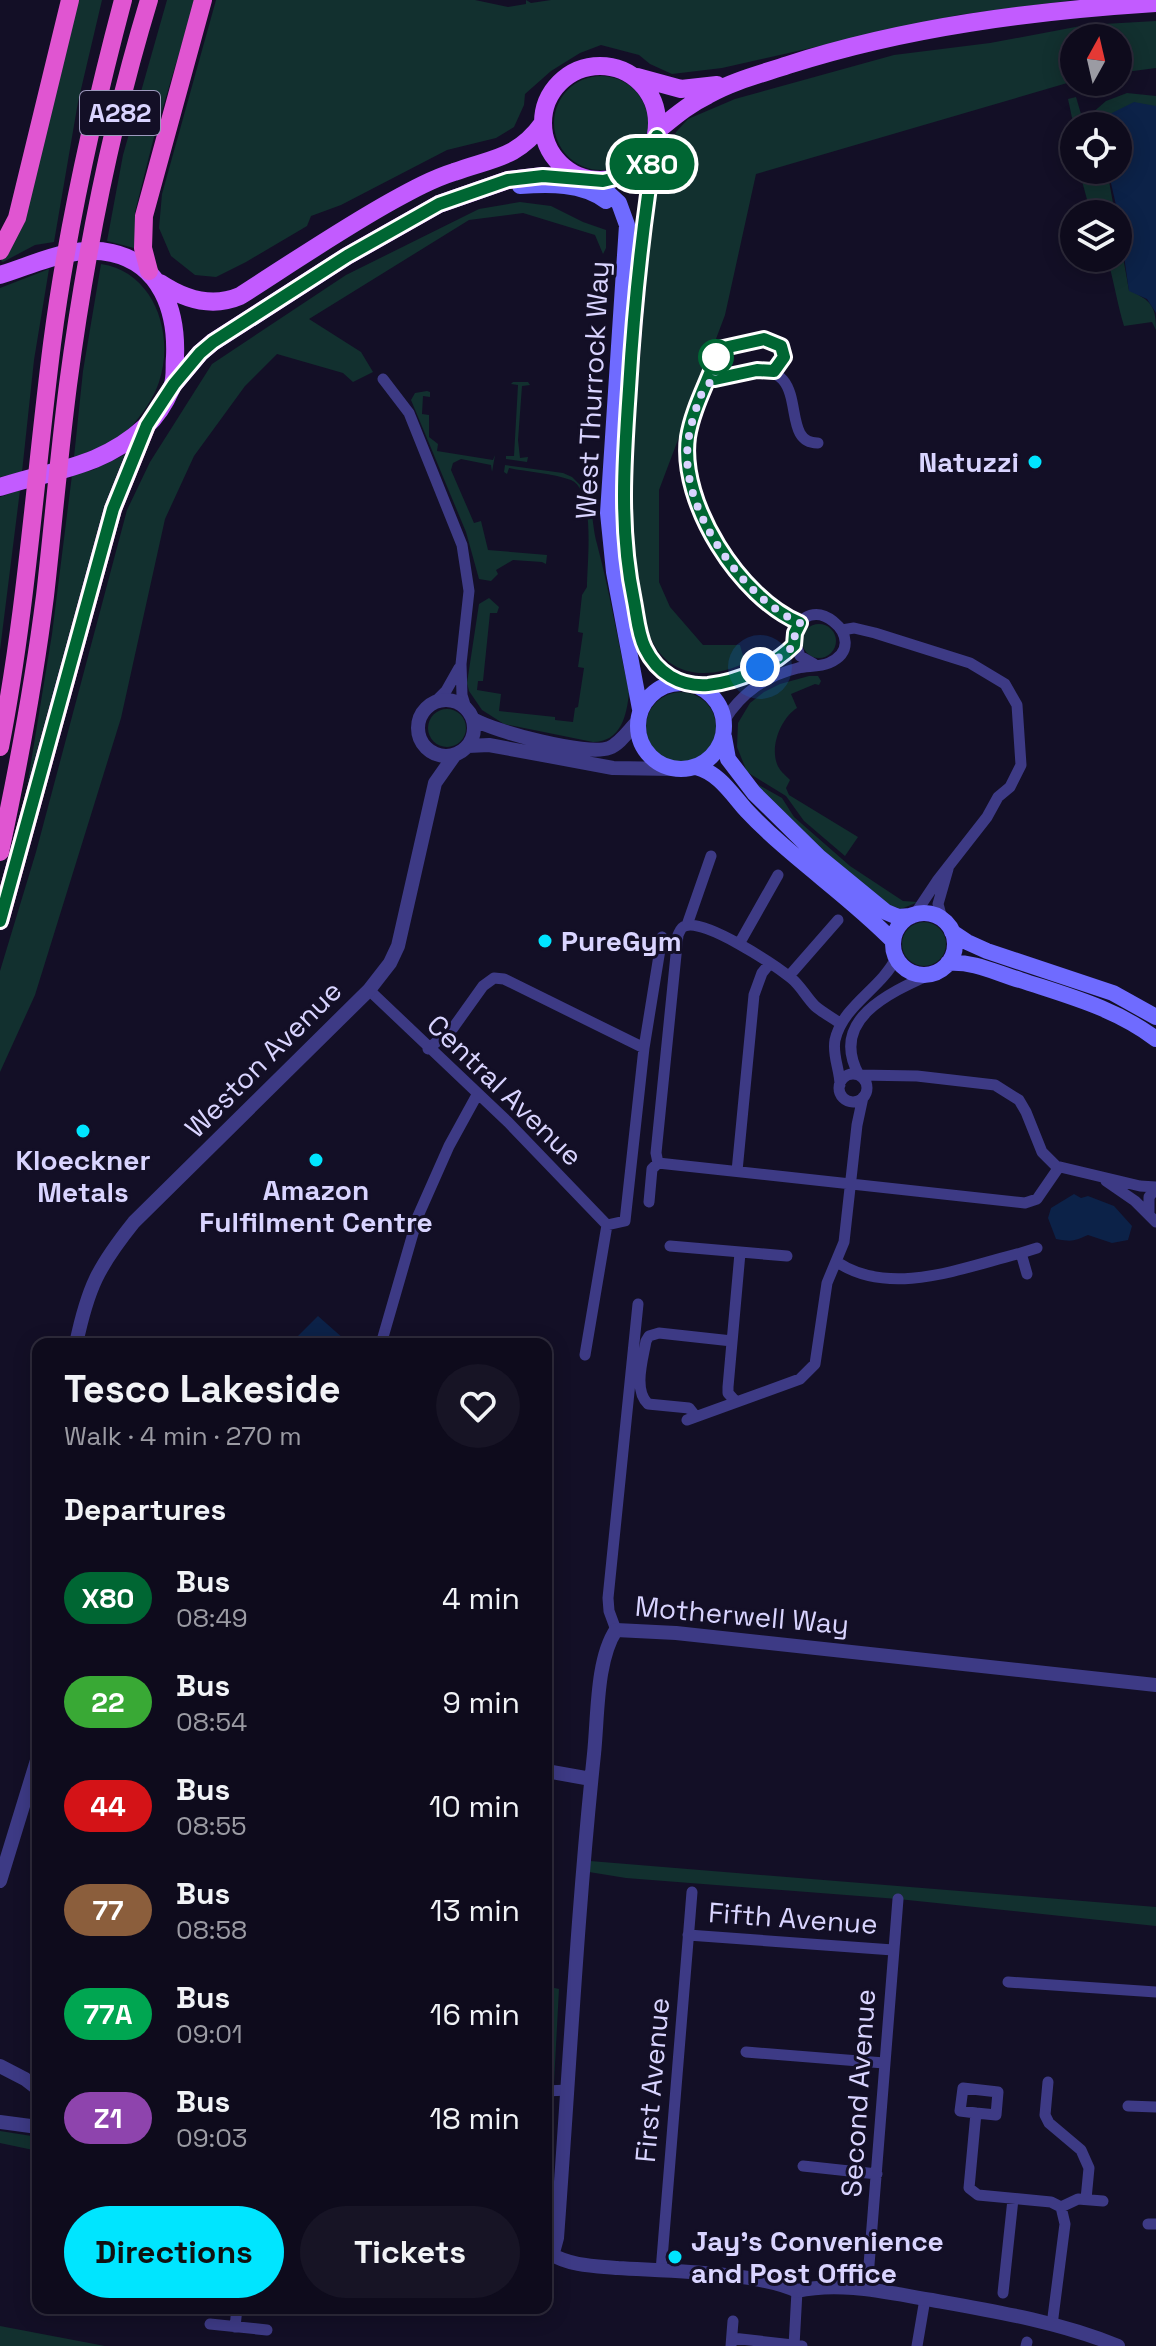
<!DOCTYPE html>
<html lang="en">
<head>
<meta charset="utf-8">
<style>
  body { margin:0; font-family:"Space Grotesk",sans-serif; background:#171425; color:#f1f3f6; height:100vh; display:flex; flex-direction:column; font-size:30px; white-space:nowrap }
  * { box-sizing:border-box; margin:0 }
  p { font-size:26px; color:#9b9ba3 }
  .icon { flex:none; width:44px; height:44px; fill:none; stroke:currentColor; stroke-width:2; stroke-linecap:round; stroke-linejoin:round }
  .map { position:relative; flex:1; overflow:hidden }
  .drawer { position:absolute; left:32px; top:1338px; width:520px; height:976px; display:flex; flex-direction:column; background:#0e0b1c; border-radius:16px; box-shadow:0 4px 20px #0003,0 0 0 2px #2e2b3b }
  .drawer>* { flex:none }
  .badge { padding:0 16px; border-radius:26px; font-size:28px; line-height:52px }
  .needle { width:52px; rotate:8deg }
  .buttons { position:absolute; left:1060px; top:24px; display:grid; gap:16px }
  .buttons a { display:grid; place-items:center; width:72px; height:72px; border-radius:50%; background:#0e0b1c; box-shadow:0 4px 20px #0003,0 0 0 2px #2e2b3b; font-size:40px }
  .you { position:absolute; width:40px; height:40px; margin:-20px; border:6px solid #fff; border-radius:50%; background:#1a73e8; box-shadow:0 0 0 12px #1a73e833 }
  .map>.badge { position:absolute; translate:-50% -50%; box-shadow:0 0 0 4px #fff }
  h2 { padding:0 32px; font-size:30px; line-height:72px }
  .round { display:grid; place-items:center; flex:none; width:84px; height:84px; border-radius:42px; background:#171425 }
  .head { display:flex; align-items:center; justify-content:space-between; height:136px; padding:0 32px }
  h1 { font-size:38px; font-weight:700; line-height:60px }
  .button { display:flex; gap:16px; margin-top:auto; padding:16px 32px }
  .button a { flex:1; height:92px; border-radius:48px; background:#00e5ff; color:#111; font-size:32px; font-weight:700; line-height:92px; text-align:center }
  .button a+a { background:#171425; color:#f1f3f6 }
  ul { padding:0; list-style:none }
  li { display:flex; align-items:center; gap:24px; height:104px; padding:0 32px }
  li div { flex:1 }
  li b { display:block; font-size:30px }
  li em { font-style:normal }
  li .badge { min-width:88px; font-weight:700; text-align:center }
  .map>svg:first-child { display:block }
</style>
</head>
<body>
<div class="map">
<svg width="1156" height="2346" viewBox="0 0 1156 2346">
  <rect width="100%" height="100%" fill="#130f26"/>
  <!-- green -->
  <path fill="#12302f" d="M77 0H102L78 102 54 242 35 245 3 262 1 261 7 252Z
    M167 0H195L154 137 135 212 136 247 134 248 107 241 123 155Z
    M216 0H475L508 7 526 4V0L531 3 551 0H1073L958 15 722 68 672 74 650 64 639 55 601 45 580 53 551 71 525 94 524 105 514 127 496 138 447 150 341 205 311 216 307 226 246 262 216 277 195 275 171 256 159 228 162 194Z
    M1156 21V68L1118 73V38H1074V81L756 174 725 315 659 490V582L670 607 703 645H740L745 663C704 682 662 676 647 628L631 531 630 485 651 218 665 162 676 132 688 119 735 99 894 55 990 43 1086 25Z
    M554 123a47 47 0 1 1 94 0a47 47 0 1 1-94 0Z
    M1127 93 1156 96V106L1104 117 1099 126 1074 127 1068 99 1076 97 1083 121 1106 101Z
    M1079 170H1107L1115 214H1091Z
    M520 202 551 206 583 222 606 230V248L603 254 595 235 523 213 469 220 309 319 361 352 373 372 353 382 343 373 277 354 245 386 194 456 165 519 121 718 35 995 0 1072V971L36 852 127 510 150 462 212 364 346 275 479 209Z
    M1118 230 1129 290C1151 301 1156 305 1156 330L1152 322 1124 326C1117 303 1114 281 1107 258H1118Z
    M101 264C155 272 175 335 159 382 154 398 141 416 129 429 114 444 94 450 74 457L83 371Z
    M49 269 34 360 22 472 0 477V288Z
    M513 382H528L530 385 522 386 518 440 520 458 528 457 527 462 506 459V456H514L518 385 511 384Z
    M427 391 430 392V397L423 396 422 414 429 415V437L438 444 437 451 493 460 495 455 492 472 491 465 461 459 453 463 451 470 474 523 481 521 488 550 547 555 546 564 542 562 513 560 496 570 498 574 491 581 479 579 466 532 411 400 415 393Z
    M126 454 30 794 26 793 52 634 72 475 93 470Z
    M505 465 563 473 572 477 589 494 586 495C594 512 592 527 597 544 610 593 618 642 629 692 627 715 621 742 593 742L504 724 482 710 469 691 467 683 479 604 489 598 499 607 497 613H490L483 681H478L477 690 501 694 499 711 555 717V720L573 722 575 708 578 707 584 668 578 667 583 633 578 632 582 595 587 587C587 563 596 491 571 480 552 473 528 472 509 468L507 474 504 472Z
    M20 490 0 650V497Z
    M802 641a17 17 0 1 1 34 0a17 17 0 1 1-34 0Z
    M809 676H818L821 681 819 685 815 684 791 694 797 708C781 718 770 746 777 764 779 770 785 775 790 780L786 788 789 795 858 837 845 856 804 821 786 796 747 772 737 747 738 723 750 703 764 692 780 684Z
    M646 727a35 35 0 1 1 70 0a35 35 0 1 1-70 0Z
    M428 728a19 19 0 1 1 38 0a19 19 0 1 1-38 0Z
    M757 784 782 798 794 817 850 866 903 901 918 902 901 909 881 902 776 809Z
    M902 944a22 22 0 1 1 44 0a22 22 0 1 1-44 0Z
    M590 1861 1156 1907V1926L898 1899 626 1878 589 1872Z
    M546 1986 559 1989 554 2083H546Z
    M0 2131 38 2137V2151L0 2143Z
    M0 2326 105 2346H0Z"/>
  <!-- water -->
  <path fill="#0c2248" d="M1134 102 1156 106V313L1147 299 1129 291 1118 214 1108 170H1118V126H1099L1104 117Z
    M1074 1194 1081 1198 1088 1196 1114 1206 1132 1226 1128 1240 1112 1243 1088 1235C1074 1241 1073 1242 1056 1239L1048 1218 1051 1208Z
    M318 1316 344 1339 339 1344H290Z"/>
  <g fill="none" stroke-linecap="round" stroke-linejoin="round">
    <!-- minor -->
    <path stroke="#3d3a85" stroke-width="11" d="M383 379 409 413 462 545 469 591 461 664 462 695 466 708
      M800 623C750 602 696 527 688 473 685 452 688 432 695 412 698 402 701 392 708 383 719 377 731 375 744 372 817 358 775 444 818 443
      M842 630 854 628 875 633 970 663 1005 684 1017 705 1021 765 1010 787 998 797 987 817 937 881 915 914
      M697 686C732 683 769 670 794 645
      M434 703 446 691 459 668
      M724 721C742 692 766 676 798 668 808 666 820 667 829 663 877 642 804 581 794 639L800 656 814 664
      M942 919 938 904 948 869
      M687 925 711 856
      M739 944 778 875
      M933 973C891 992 828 1019 859 1075L917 1076 995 1085 1019 1100 1026 1112 1042 1152 1056 1166 1140 1186 1156 1187
      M789 976 838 920
      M369 990 508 1122 607 1225
      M428 1049 453 1028 483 986 494 978 504 979 644 1048
      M839 1088a14 14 0 1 1 28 0a14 14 0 1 1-28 0Z
      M840 1085C840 1070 832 1055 835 1040 843 1005 881 989 896 958
      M658 1163 1025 1203 1037 1199 1059 1167
      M737 1171 754 995 762 973 770 963
      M1106 1181 1135 1201 1156 1222
      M649 1202 652 1169 658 1163 656 1153 678 935C680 931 681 927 685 926 704 918 775 965 791 978 801 986 806 997 815 1006 823 1013 833 1018 841 1024
      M1149 1214V1197L1156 1188
      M670 1246 787 1256
      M1021 1253 1037 1248
      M837 1262C891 1298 964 1267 1021 1253L1027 1274
      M381 1344 418 1216 449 1146 477 1095
      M585 1355 607 1225 625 1221 644 1048 662 937
      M736 1402 728 1393V1387L740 1253
      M696 1417 689 1408 648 1404C633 1390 643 1359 646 1341L649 1336 659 1333 732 1341
      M687 1420 800 1379 815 1364 827 1283 844 1242 857 1125 863 1097
      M616 1630 609 1611 608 1598 638 1304
      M688 1935 893 1950
      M1008 1982 1156 1992
      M746 2052 884 2063
      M1048 2082 1045 2115 1049 2123 1081 2150 1089 2168 1086 2199
      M546 2091 568 2090
      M1128 2106 1156 2107
      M976 2113 996 2115 998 2092 963 2088 960 2111 976 2113 969 2188 978 2195 1051 2202 1061 2207
      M803 2166 877 2174
      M1061 2207 1078 2199 1103 2201
      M1148 2224H1156
      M661 2271 692 1892
      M867 2290 898 1899
      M1003 2293 1013 2199
      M210 2324 267 2330
      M1052 2325 1065 2224 1061 2207
      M235 2327 237 2308
      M732 2338 802 2346
      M731 2346 733 2321
      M794 2346 797 2291
      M917 2346 925 2299
      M1026 2346 1027 2342"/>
    <!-- tertiary -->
    <path stroke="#3d3a85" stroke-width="14" d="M418 728a28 28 0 1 1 56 0a28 28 0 1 1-56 0Z
      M473 719C496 732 586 756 609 748 620 744 629 730 637 722
      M468 746 489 745 613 768 674 769
      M76 1344C88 1287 98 1267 134 1222L369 990 390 963 398 946 435 783 454 756
      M546 1771 591 1779
      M0 1881 38 1757
      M0 2066 25 2079 38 2089
      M0 2122 38 2127
      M551 2254C570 2266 596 2266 618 2268 663 2271 759 2272 797 2291 841 2281 889 2293 932 2300 994 2311 1060 2322 1118 2346
      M546 2258 554 2249 557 2238C569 2077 577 1915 594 1754 598 1717 596 1660 616 1630L676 1633 1156 1685"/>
    <!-- secondary -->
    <path stroke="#6f6bff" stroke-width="16" d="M657 136C643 216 636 296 630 377 624 452 618 525 634 600 637 615 638 633 645 647 653 666 666 675 684 683
      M594 180 619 203 627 225 608 513 614 572 640 709
      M520 186C549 184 582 183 606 201
      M638 726a43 43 0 1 1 86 0a43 43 0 1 1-86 0Z
      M724 737 728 759 754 793 819 857 886 912 898 917 911 916
      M696 767C719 773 731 793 746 810 791 858 847 894 893 941
      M893 944a31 31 0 1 1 62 0a31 31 0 1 1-62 0Z
      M952 932 967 942 987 951 1113 993 1156 1017
      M948 963C974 961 996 973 1020 980 1068 996 1115 1008 1156 1039"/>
    <!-- primary -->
    <path stroke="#c25bff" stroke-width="18" d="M543 123a57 57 0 1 1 114 0a57 57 0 1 1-114 0Z
      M637 77 681 89 717 85
      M658 130C674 117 689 104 708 95 733 81 761 74 788 65 906 27 1032 11 1156 3
      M0 275C36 264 73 244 112 253 161 264 177 311 175 357 174 367 176 378 172 387 166 401 156 417 145 427 100 468 55 469 0 487
      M160 283C184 299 212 308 240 296 290 264 340 230 392 201 412 190 432 179 454 172 492 158 517 159 543 123
      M174 384 200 353 213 342 347 256 439 204 508 180 543 176 587 179"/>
    <!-- trunk -->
    <path stroke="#e055d1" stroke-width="18" d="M0 251 17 218 70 0
      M149 271 143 248 144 216 203 0
      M0 747C26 614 35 478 52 344 67 228 93 113 123 0
      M0 852C18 768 34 682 45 596 53 526 59 455 68 385 85 256 111 125 149 0
      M0 921 113 509 147 425"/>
  </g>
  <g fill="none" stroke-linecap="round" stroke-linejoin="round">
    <!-- line casing -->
    <g stroke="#fff" stroke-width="18">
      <path id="line" d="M0 921 113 509 147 425 174 384 200 353 213 342 347 256 439 204 508 180 543 176 603 181 620 177 643 162 657 136C643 220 634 304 629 389 624 461 619 529 634 601 637 616 638 634 645 648 657 673 680 687 708 685 738 682 773 666 794 645L795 633 800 623C740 598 679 503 688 437 693 406 710 379 719 349L764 339 781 346 784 357 774 371 757 370 715 379"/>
    </g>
    <!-- line -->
    <use href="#line" stroke="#063" stroke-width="12"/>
    <!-- walk -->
    <path stroke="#d9d4ff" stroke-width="8" stroke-dasharray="0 14.4" d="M716 357 715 379C701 387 699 401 694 415 688 435 685 455 689 476 697 529 750 602 800 623L795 633 794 645 784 655 760 667"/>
  </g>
  <!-- markers -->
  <circle fill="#fff" stroke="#063" stroke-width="4" cx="716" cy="357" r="16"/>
  <g fill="#00e5ff" stroke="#130f26" stroke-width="3">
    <circle cx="1035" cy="462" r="8"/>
    <circle cx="545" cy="941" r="8"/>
    <circle cx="83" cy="1131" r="8"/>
    <circle cx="316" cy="1160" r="8"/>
    <circle cx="675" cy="2257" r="8"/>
  </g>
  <g text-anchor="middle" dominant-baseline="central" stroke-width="6" stroke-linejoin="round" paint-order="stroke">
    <!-- shield labels -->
    <rect fill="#130f26" stroke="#9e99be" stroke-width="2" x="80" y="91" width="80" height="44" rx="6"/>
    <g font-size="26" font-weight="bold" fill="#d9d4ff">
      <text x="120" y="113">A282</text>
    </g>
    <!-- street labels -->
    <g font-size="28" fill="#d9d4ff" stroke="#130f26">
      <text transform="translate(592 390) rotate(-87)">West Thurrock Way</text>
      <text transform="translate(263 1059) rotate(-45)">Weston Avenue</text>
      <text transform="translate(505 1090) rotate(44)">Central Avenue</text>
      <text transform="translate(742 1615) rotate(5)">Motherwell Way</text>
      <text transform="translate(793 1918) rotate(4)">Fifth Avenue</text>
      <text transform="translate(652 2080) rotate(-85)">First Avenue</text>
      <text transform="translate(858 2093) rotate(-86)">Second Avenue</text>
    </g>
    <!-- poi labels -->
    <g font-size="28" font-weight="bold" fill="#d9d4ff" stroke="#130f26" text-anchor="start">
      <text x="1019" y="462" text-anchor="end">Natuzzi</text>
      <text x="561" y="941">PureGym</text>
      <text x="83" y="1160" text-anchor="middle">Kloeckner<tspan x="83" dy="32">Metals</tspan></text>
      <text x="316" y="1190" text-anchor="middle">Amazon<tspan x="316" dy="32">Fulfilment Centre</tspan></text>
      <text x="691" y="2241">Jay's Convenience<tspan x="691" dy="32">and Post Office</tspan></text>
    </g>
  </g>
</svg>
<div class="buttons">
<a><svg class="needle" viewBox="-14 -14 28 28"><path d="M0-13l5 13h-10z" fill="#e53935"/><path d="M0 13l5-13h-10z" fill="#9b9ba3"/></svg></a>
<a><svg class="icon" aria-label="locate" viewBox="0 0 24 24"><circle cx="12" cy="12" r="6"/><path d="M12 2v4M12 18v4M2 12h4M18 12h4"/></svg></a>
<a><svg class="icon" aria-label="layers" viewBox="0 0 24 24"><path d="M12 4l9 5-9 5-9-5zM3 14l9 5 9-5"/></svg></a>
</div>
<div class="you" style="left:760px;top:667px"></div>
<b class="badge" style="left:652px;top:164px;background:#063;color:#fff">X80</b>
<section class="drawer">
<div class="head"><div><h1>Tesco Lakeside</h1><p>Walk · 4 min · 270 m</p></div><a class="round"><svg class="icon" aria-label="heart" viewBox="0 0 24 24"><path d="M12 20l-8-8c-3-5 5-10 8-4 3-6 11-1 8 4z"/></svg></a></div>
<h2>Departures</h2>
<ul>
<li><span class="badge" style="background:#063;color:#fff">X80</span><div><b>Bus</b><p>08:49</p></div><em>4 min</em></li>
<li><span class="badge" style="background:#39a935;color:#fff">22</span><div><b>Bus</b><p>08:54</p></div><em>9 min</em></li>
<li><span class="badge" style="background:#d41317;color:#fff">44</span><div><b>Bus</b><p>08:55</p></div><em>10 min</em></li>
<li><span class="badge" style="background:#8b5e3c;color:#fff">77</span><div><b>Bus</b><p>08:58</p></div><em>13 min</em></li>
<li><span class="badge" style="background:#00a651;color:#fff">77A</span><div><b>Bus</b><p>09:01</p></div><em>16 min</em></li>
<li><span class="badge" style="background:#8e44ad;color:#fff">Z1</span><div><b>Bus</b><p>09:03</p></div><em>18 min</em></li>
</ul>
<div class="button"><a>Directions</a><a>Tickets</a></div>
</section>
</div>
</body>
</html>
